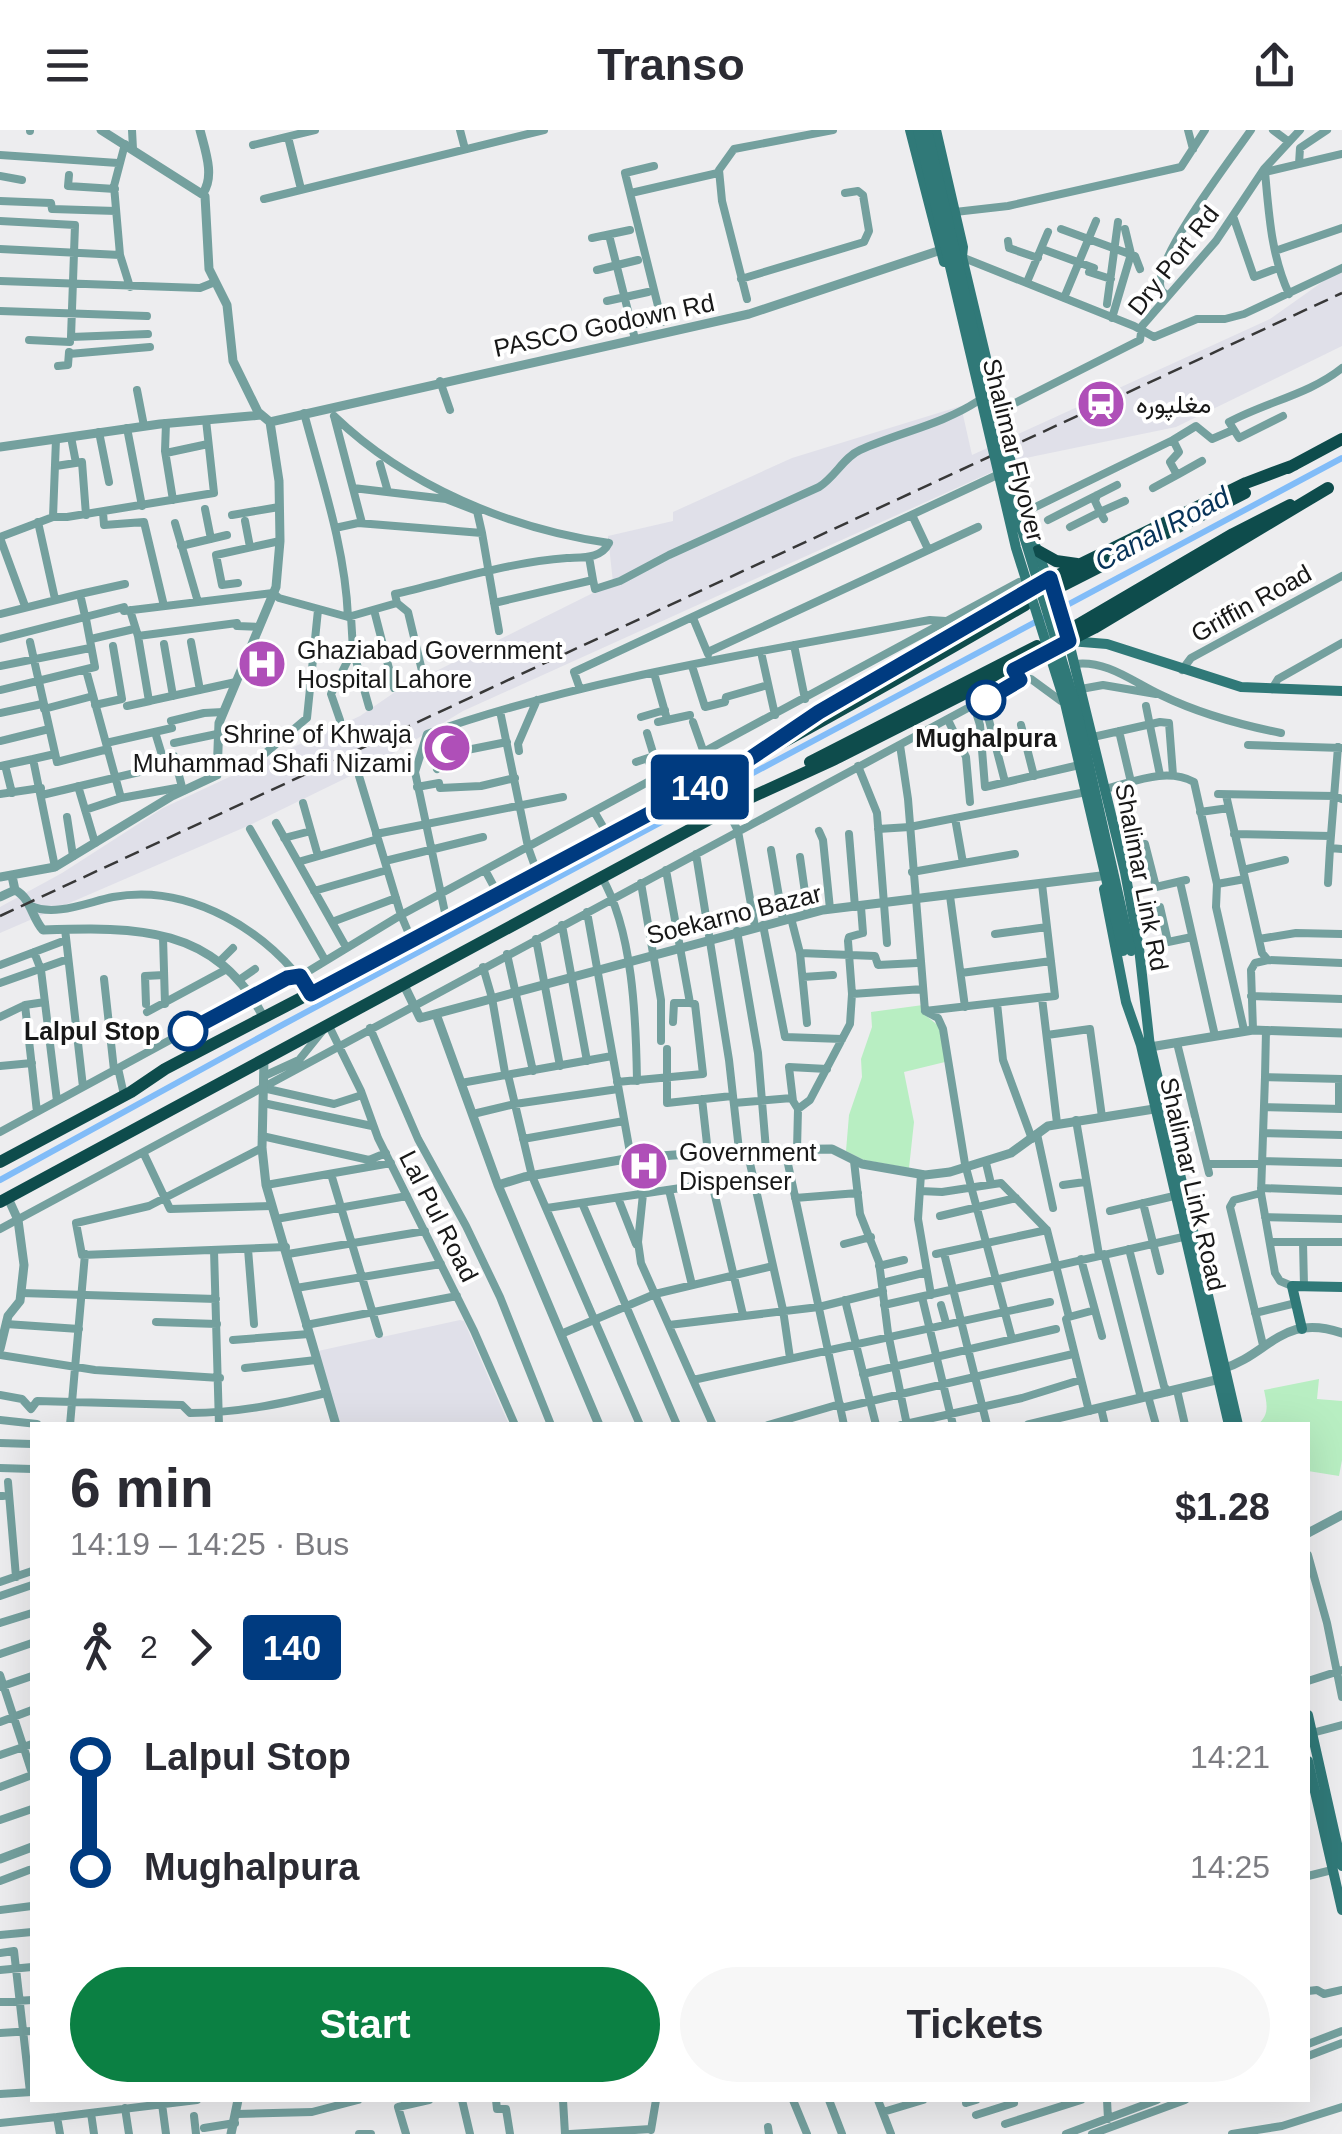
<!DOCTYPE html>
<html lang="en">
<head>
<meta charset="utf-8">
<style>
  body { margin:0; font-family:Arial,Vazirmatn,sans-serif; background:#f7f7f7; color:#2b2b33; height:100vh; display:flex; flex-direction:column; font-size:38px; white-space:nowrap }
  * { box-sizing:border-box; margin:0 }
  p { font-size:32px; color:#7c7c81 }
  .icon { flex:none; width:55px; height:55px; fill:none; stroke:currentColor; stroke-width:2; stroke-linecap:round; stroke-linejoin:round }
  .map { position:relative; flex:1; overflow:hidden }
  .side { position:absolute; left:30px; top:1292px; width:1280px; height:680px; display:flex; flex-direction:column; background:#fff; border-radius:0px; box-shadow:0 10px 40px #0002 }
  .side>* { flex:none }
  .badge { padding:0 20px; border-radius:8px; font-size:35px; line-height:65px }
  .map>.badge { position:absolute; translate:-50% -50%; box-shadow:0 0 0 5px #fff }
  .legs { display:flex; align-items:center; gap:15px; height:110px; padding:0 40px; font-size:32px }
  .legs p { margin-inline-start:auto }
  .headline { display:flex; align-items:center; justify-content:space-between; height:170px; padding:0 40px }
  h1 { font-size:55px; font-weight:600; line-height:75px }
  .primary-button { display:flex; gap:20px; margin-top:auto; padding:20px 40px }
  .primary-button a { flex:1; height:115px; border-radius:60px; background:#0b8043; color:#fff; font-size:40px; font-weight:600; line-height:115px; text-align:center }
  .primary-button a+a { background:#f7f7f7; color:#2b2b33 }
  ul { padding:0 40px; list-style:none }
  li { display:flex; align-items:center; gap:35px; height:110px; font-size:38px }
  li i { display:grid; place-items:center; width:15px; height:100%; margin:0 12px; background:currentColor }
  li i::after { content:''; width:25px; height:25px; margin:-12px; border:8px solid; border-radius:50%; background:#fff }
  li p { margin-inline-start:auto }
  li:first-child i { background:linear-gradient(#0000 50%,currentColor 0) }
  li:last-child i { background:linear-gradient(currentColor 50%,#0000 0) }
  header { display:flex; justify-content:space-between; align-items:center; height:130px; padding:0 40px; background:#fff; font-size:45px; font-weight:600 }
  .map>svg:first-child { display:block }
</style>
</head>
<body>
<header><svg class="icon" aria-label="menu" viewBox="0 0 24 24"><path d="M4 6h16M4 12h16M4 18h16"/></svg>Transo<svg class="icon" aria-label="share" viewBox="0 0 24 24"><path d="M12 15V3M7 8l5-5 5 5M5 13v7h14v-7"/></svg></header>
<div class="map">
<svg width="1342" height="2004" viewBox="0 0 1342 2004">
  <rect width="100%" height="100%" fill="#ededef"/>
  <!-- built -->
  <path fill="#e0e0e9" d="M1342 138V216L1176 297 1021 329 463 581 377 633 250 695 0 803V777L62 743 163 678 360 586 398 560 613 453 608 406 673 391V382L792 328 961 276 972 325 1270 189Z
    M460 1190 464 1191 509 1295H340L318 1221Z"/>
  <!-- green -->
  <path fill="#b8eec2" d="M923 875 924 884 940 897 945 932 904 942 914 992 909 1038 864 1030 846 1021 849 985 862 947 861 929 872 897 871 882Z
    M1319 1249 1317 1269 1342 1271V1330L1339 1346 1308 1341V1295H1257C1270 1285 1267 1274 1264 1260Z"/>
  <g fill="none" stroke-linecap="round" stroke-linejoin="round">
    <!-- canal -->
    <path stroke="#81bcf8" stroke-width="6" d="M0 1050 284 894 1342 328"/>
    <!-- minor -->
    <path stroke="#74a09e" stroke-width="8" d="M132 0 133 19
      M460 0 465 19
      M1188 0 1193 19
      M1273 0 1289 12
      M30 1V0
      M288 7 301 59
      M253 15 315 0
      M0 25 118 33
      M1299 34 1300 18 1327 0
      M654 36 625 43 662 192
      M1265 42C1269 84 1271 125 1289 164
      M1265 42 1342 24
      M69 45 68 56 115 59
      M0 46 22 50
      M631 63 718 43
      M264 69 544 0
      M0 71 51 73 52 79 116 81
      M955 82 1008 76 1181 37 1205 0
      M1233 86 1254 147 1278 138
      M0 91 75 95 71 207 148 204
      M1061 99 1135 126 1140 139
      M609 105 635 209
      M592 108 630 100
      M1008 111 1009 118 1038 128
      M0 119 120 125 130 157
      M1042 119 1094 138
      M1275 121 1342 98
      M120 125 114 56 125 14
      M959 126 1134 196 1154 207 1197 189H1225L1244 184 1342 138
      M597 140 638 130
      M1089 142 1111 149
      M741 149 864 112 869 101 863 65 858 61 845 63
      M0 151 200 158 215 152
      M1027 152 1048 102
      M1168 166C1162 161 1161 162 1160 154 1159 122 1231 29 1251 0
      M1064 168 1096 91
      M747 169 722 71 719 40 734 19 833 0
      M607 171 648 162
      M1107 174 1118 92
      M0 181 147 186
      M1112 188 1131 124 1125 99
      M614 200 654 192
      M29 210 70 212
      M69 224 150 217
      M58 236 68 235 69 222
      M440 251 450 280
      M137 260 144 296
      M999 281 1140 210 1142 196 1216 111 1264 39 1300 0
      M304 283C322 351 345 417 348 487
      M334 286C407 356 510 399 609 413
      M334 286 362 393
      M1283 286 1239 308 1229 292C1266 272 1310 264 1342 238
      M166 293 165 321 173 370
      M127 298 142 376
      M99 302 109 352
      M71 307 76 333
      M56 309 53 387H67L214 363 206 290
      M1173 310 1196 296 1212 309 1233 300
      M166 323 208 314
      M380 334 388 362
      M56 336 82 332 86 385
      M353 358 446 369 477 381 482 403
      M1153 358 1177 345
      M205 379 211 409
      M103 382 104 395 144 392 164 476
      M1023 383 1173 310 1179 322 1170 332 1177 345 1202 331
      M232 385 279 377
      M912 385 928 419
      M1104 389 1100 382 1125 371
      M1048 390 1117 355
      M245 391 250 417
      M38 392 55 469
      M175 393 198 472
      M1070 397 1100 382 1095 371 1097 365
      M335 398 358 393 482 403 499 501
      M0 407 53 387
      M0 408 25 476
      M181 416 227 405
      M593 450 595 459 620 451 669 425 819 357C835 347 844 327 860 320 900 302 941 295 978 271
      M238 453 222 455 216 425 280 411
      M397 473 408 482 423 545
      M494 473 593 450 589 427
      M130 480 138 506 237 493V496L259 497
      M374 480 394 558
      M0 484 80 464
      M85 486 80 464 125 454
      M351 486 353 520 369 577
      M693 488 708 524
      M138 506 149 571 236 552
      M0 509 124 477V481L273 463 279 468 348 487 397 473 395 464C451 451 510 432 567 428 583 427 601 429 609 413
      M91 509 134 499
      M30 512 57 632 108 619
      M191 512 200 560
      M164 514 173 566
      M794 515 805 569
      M708 522 978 397
      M761 522 775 585
      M1075 534C1107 530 1133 552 1161 565 1198 583 1241 595 1281 603
      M0 536 90 518
      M692 536 705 577 725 572 726 567 768 555
      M86 540 121 668 182 657 185 660
      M1182 540 1191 528 1342 446
      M654 543 667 589
      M580 559 574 542 995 346
      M1081 559 1103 555 1156 564
      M1272 559 1278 549 1342 513
      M0 560 95 537 86 489
      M984 571 1005 652
      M95 575 122 569 113 516
      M127 576 150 571
      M974 576 980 595 985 657 1075 636
      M1146 576 1160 645
      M44 579 93 566
      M500 581 528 717 538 745
      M0 583 42 574
      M641 587 665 580
      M340 590 331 564 353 520
      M948 590 966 627 970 672
      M171 591 204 583 223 582
      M658 592 690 585
      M693 592 704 623
      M1021 595 1034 646
      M1119 601 1131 652
      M155 602 162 625
      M647 603 654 626 648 628
      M1093 607 1160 592 1169 593 1173 645
      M0 611 49 599
      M106 613 172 598
      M174 613 217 604
      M900 615 908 669 925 881 1055 866 1042 754
      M1248 615 1342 618
      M1338 617 1330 718 1342 719
      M519 621 518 614 537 570
      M174 626 182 657
      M262 626 307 588 318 480
      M636 632 648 628 655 651
      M5 635 12 663
      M0 636 33 629
      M858 636 877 683 887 813
      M437 639 452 623 507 612
      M359 646 401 785 412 811
      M78 656 95 713
      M417 657 439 653 440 658 481 656 515 648
      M1105 659C1134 652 1166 637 1194 652L1217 754 1216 777 1244 900
      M0 664 41 658
      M1218 664 1335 666 1342 669
      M42 665 152 639
      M1226 665 1262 823 1268 830 1342 833
      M303 673 318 726
      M727 679 738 701 755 797
      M85 680 121 668
      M1200 682 1229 678
      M595 683 609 707
      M67 687 73 726
      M955 688 963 733
      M276 693 346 817
      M250 699 325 830
      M878 699 910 697 1081 663
      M819 701 823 710 830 779
      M376 704 563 667
      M849 704 855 777
      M1234 704 1331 706
      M284 708 311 701
      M771 720 783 790
      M1120 720 1145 714 1156 757 1186 750
      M696 724 729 930 739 1020
      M800 727 808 784
      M385 731 483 707
      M298 732 378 709
      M55 737 33 629 55 624
      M485 740 499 766
      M1243 740 1285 730
      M912 742 1015 724
      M601 746C633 800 636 888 637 951
      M1180 752 1215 906
      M641 753 661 870V911
      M1328 753 1330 718
      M1217 754 1245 749
      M314 761 387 740
      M950 766 965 877
      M31 776C55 787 88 772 113 767 189 753 270 801 311 864
      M1160 777 1168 812 1192 807
      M587 782 631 1028 643 1064 638 1112 641 1133 713 1295
      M791 788 800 823 807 893
      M332 792 396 768
      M447 792 415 642 427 604C589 547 762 522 930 490L946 491
      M562 795 587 931
      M763 795 785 907 842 909
      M65 799 83 957
      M737 801 758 923 766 1020
      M995 804 1047 797
      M163 807 165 874
      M536 809 560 936
      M1259 809 1296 803 1342 804
      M34 822 41 840 57 971
      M800 823 875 826 878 835 917 833
      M507 824 533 941
      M219 832 233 818
      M0 835 66 810
      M483 837 492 868 505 943
      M961 843 1051 831
      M803 847 833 845
      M104 849 114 940
      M239 850 255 839
      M0 853 68 829
      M852 864 923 859
      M1251 866 1342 869
      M1042 868 1057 993
      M997 873 1003 930 1032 1009
      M146 874 145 846 164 845
      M25 875 37 982
      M925 881 938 888 943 899 965 1034 1012 1209
      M147 882 227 839
      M0 887 25 875 45 872
      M673 892 674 873H690
      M370 898 418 1009 466 1096 500 1167 551 1295
      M1253 900 1251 840 1255 833 1268 830
      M1266 900 1265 947 1342 949
      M1047 905 1090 899 1102 987
      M1177 913 1209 1043
      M667 919V973L732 966
      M0 936 32 933
      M118 938 124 965
      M508 945 532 1046 640 1295
      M264 946 299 930 328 894 361 961 378 1008 474 1201 515 1295
      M1339 949V979
      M617 952 703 944 695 874 690 873 666 740
      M461 953 612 926
      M263 958 334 974 362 965
      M702 969 708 1023
      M263 973 372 996
      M734 973 792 968
      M1264 977 1342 979
      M798 979 793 971 789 937 827 939
      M473 984 515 974 618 959
      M1076 990 1099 1125
      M0 1002 279 851 299 847 401 785 1019 452
      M1264 1003 1342 1005
      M1037 1004 1053 1078
      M262 1006 369 1030 386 1023
      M523 1009 624 991
      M262 1018 149 1076 76 1093 82 1125 286 1117
      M747 1020 783 1180 790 1228
      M785 1020 844 1295
      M797 1020 798 979 810 970 850 894 852 864 848 811 849 807 863 803 861 777
      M143 1022 170 1079 272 1076
      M854 1031 860 1084 879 1132 888 1203 907 1295
      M1262 1031 1342 1033
      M986 1033 991 1054
      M1208 1034H1262
      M331 1044 379 1204
      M921 1044 918 1089 931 1165
      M712 1053 743 1185
      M266 1055 391 1033
      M1063 1055 1085 1052
      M1261 1058 1342 1061
      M669 1060 692 1155
      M920 1061 942 1062 1001 1053 1047 1100 1069 1187 1066 1189 1089 1281
      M1261 1063 1275 1143 1280 1151 1292 1156
      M618 1068 636 1114
      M795 1068 858 1063
      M582 1073 677 1295
      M1143 1073 1160 1141
      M547 1078 754 1047
      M1110 1081 1174 1066
      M940 1086 1016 1068
      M1265 1087 1342 1089
      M276 1089 407 1066
      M0 1099 1020 550 1031 549 1061 571
      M1270 1112H1342
      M1303 1112 1304 1156
      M844 1114 871 1107
      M248 1119 254 1194
      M1129 1119 1164 1256 1168 1262
      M214 1120 219 1295
      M944 1123 987 1295
      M288 1124 425 1101
      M936 1124 1047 1100
      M1104 1124 1141 1268
      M1081 1129 1102 1206
      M879 1136 904 1130
      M882 1153 927 1142
      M296 1158 441 1134
      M21 1163 216 1169
      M922 1167 953 1295
      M845 1170 876 1295
      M884 1175 1183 1107
      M941 1175 946 1193
      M1255 1183 1296 1173
      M1069 1187 1095 1180
      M156 1192 217 1194
      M6 1194 79 1199
      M306 1195 457 1166
      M669 1195 819 1177 883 1161
      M561 1204 655 1164 773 1136
      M233 1210 309 1204
      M1263 1215 1230 1077 1234 1070 1261 1063 1265 947
      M0 1225 95 1240 220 1248
      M245 1238 316 1230
      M863 1244 1056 1199
      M693 1250 1050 1172
      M1177 1260 1185 1295
      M0 1265 22 1269 31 1279 37 1271 182 1275 190 1283C237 1283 280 1274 326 1263
      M1148 1266 1156 1295
      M841 1278 1073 1224
      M1101 1278 1105 1295
      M0 1290 37 1294
      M70 1295 85 1124
      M768 1295 840 1274
      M901 1295 1022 1268 1080 1250
      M0 1313 32 1314
      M0 1338 32 1339
      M8 1352 16 1447
      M0 1366H3
      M1308 1425 1327 1493 1342 1567
      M0 1452 32 1441
      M0 1466 32 1455
      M0 1493 32 1483
      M0 1524 32 1513
      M0 1545 32 1643
      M1308 1551 1342 1540
      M0 1557 32 1546
      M0 1592 32 1580
      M1312 1603 1342 1595
      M0 1625 32 1614
      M0 1657 32 1645
      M0 1690 32 1679
      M1308 1746 1332 1740
      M0 1751 29 1740
      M0 1780 32 1776
      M0 1805 32 1802
      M0 1823 14 1821 30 1962
      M0 1840 32 1837
      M1308 1861 1317 1860 1324 1864 1342 1860
      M0 1872 32 1870
      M0 1903 32 1901
      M1308 1914 1342 1901
      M1308 1926 1342 1913
      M0 1964 32 1962
      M462 1970 470 2004
      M496 1970 497 1979H506L510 2004
      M563 1970 565 2004
      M793 1970 807 2004
      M829 1970 842 2004
      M878 1970 891 2004
      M966 1970V1973L976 1970
      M1107 1970 1108 1989
      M162 1974 166 2004
      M125 1978 129 2004
      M883 1982 923 1970
      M91 1983 94 2004
      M237 1984 312 1982 358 1970
      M976 1985 1014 1973
      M194 1986 196 2004
      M57 1987 197 1970
      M0 1993 57 1987 60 2004
      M1005 1994 1081 1970
      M768 1997 769 2004
      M204 1998 235 1993
      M651 2000 656 1970
      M359 2004H371
      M406 2004 398 1977 429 1970
      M570 2004 651 1999
      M1066 2004 1157 1970
      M1092 2004 1185 1970
      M1232 2004 1282 1996 1342 1977"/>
    <!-- tertiary -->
    <path stroke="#74a09e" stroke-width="9" d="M101 0 205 66 209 139 227 175 233 231 258 282 270 292
      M200 0C205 20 215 46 203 63
      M270 292 749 184 941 120
      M0 317 160 294 261 285
      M12 746 15 760C31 768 32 788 43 800 137 797 215 795 264 888
      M0 747 55 737 172 666 217 645 219 593 276 457 280 411 279 351 270 292
      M0 767 15 760
      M404 855 420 888 823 780 1101 746
      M436 884 498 1055 599 1295
      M1150 917 1253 900 1342 903
      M264 929 262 1018 266 1055 336 1295
      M498 1055 524 1047 631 1028 747 1020 832 1019 862 1034 925 1045 950 1042 1011 1023 1048 996 1154 979
      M0 1219 8 1186 20 1171 24 1135 18 1090 8 1068
      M1222 1239C1269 1225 1282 1182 1342 1203
      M1028 1295 1224 1248
      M1308 1403 1342 1385
      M0 1729 32 1717
      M231 2004 238 1970"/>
    <!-- secondary -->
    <path stroke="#307978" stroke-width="10" d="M910 0 944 132
      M936 0 963 117 962 127 1023 383 1064 492 1125 742 1139 818 1150 917
      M1070 511 1107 514 1241 557 1342 561
      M1104 759 1126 872 1142 918
      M1149 910 1238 1295
      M1140 911 1229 1295
      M1302 1199 1292 1156 1342 1157
      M1308 1585 1342 1736
      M1308 1631 1342 1780"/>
    <!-- trunk -->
    <path stroke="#0e4c4c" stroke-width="12" d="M1288 338 1342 309
      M1038 421 1056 431 1077 434
      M1064 455 1245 363
      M1076 496 1233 404 1290 375
      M795 598 1030 459 1246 353 1294 335
      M810 632 1037 516
      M0 1032 131 962 165 939C454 788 744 640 1025 475
      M0 1072 743 671 835 629 1094 498 1328 358"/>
    <!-- rail -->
    <path stroke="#383838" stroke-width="2.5" stroke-dasharray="15 8" stroke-linecap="butt" d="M0 786 1342 163"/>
    <!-- secondary-bridge -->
    <path stroke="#307978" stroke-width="10" d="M918 0 1016 418 1065 573 1123 821
      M927 0 1012 367 1075 573 1131 821"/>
  </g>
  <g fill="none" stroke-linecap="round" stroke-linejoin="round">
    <!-- line-1 casing -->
    <g stroke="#fff" stroke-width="22">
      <path id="line-1" d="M188 901 287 848 300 846 311 864 739 636 819 582 1050 448 1069 511 1014 540 1020 550 986 570"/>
    </g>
    <!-- line-1 -->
    <use href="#line-1" stroke="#003b80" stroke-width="15"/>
  </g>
  <!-- icons -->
  <defs>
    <g id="station-disc" transform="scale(2.5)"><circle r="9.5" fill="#af4fb8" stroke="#fff"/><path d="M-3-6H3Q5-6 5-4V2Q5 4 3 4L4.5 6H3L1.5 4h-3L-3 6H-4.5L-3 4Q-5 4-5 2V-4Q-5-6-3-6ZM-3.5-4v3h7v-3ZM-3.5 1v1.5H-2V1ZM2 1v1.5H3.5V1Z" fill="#fff"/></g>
    <g id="hospital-disc" transform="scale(2.5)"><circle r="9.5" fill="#af4fb8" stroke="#fff"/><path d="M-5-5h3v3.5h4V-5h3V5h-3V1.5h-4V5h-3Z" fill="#fff"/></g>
    <g id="mosque-disc" transform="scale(2.5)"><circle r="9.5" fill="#af4fb8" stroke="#fff"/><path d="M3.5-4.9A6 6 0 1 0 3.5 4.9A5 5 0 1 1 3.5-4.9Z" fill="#fff"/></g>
  </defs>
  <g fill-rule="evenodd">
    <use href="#station-disc" x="1101" y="274"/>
    <use href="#hospital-disc" x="262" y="534"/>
    <use href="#mosque-disc" x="447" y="618"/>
    <use href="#hospital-disc" x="644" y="1036"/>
  </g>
  <!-- markers -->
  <g fill="#fff" stroke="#003b80" stroke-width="5">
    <circle cx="986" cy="570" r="18"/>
    <circle cx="188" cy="901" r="18"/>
  </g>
  <g text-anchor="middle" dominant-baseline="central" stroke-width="8" stroke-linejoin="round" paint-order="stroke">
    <!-- street labels -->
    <g font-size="25" fill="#181818" stroke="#fff">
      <text transform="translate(1173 130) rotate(-52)">Dry Port Rd</text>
      <text transform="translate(604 195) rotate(-12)">PASCO Godown Rd</text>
      <text transform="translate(1014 320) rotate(76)">Shalimar Flyover</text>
      <text transform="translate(1251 473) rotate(-29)">Griffin Road</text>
      <text transform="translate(1142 747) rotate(79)">Shalimar Link Rd</text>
      <text transform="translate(734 784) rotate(-14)">Soekarno Bazar</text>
      <text transform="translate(1193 1054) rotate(77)">Shalimar Link Road</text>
      <text transform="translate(439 1086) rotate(63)">Lal Pul Road</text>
    </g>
    <!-- poi labels -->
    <g font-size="25" fill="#181818" stroke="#fff" text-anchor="start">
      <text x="1136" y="274">مغلپورہ</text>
      <text x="297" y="520">Ghaziabad Government<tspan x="297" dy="29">Hospital Lahore</tspan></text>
      <text x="412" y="604" text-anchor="end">Shrine of Khwaja<tspan x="412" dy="29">Muhammad Shafi Nizami</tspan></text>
      <text x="679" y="1022">Government<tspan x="679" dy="29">Dispenser</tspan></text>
    </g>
    <!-- stop labels -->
    <g font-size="25" font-weight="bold" fill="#181818" stroke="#fff">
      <text x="986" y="608">Mughalpura</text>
      <text x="160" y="901" text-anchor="end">Lalpul Stop</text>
    </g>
    <!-- water labels -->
    <g font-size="28" font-style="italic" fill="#073359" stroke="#fff">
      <text transform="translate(1162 399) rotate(-28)">Canal Road</text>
    </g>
  </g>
</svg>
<b class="badge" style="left:700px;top:657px;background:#003b80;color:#fff">140</b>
<section class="side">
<div class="headline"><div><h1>6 min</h1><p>14:19 – 14:25 · Bus</p></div><b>$1.28</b></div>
<div class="legs"><svg class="icon" aria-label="walk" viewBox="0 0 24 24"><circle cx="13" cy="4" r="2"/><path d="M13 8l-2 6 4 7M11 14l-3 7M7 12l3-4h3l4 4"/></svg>2<svg class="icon" aria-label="forward" viewBox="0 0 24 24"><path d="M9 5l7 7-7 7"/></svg><b class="badge" style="background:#003b80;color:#fff">140</b></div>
<ul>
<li><i style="color:#003b80"></i><b>Lalpul Stop</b><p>14:21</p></li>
<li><i style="color:#003b80"></i><b>Mughalpura</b><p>14:25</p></li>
</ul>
<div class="primary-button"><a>Start</a><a>Tickets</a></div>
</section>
</div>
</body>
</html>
